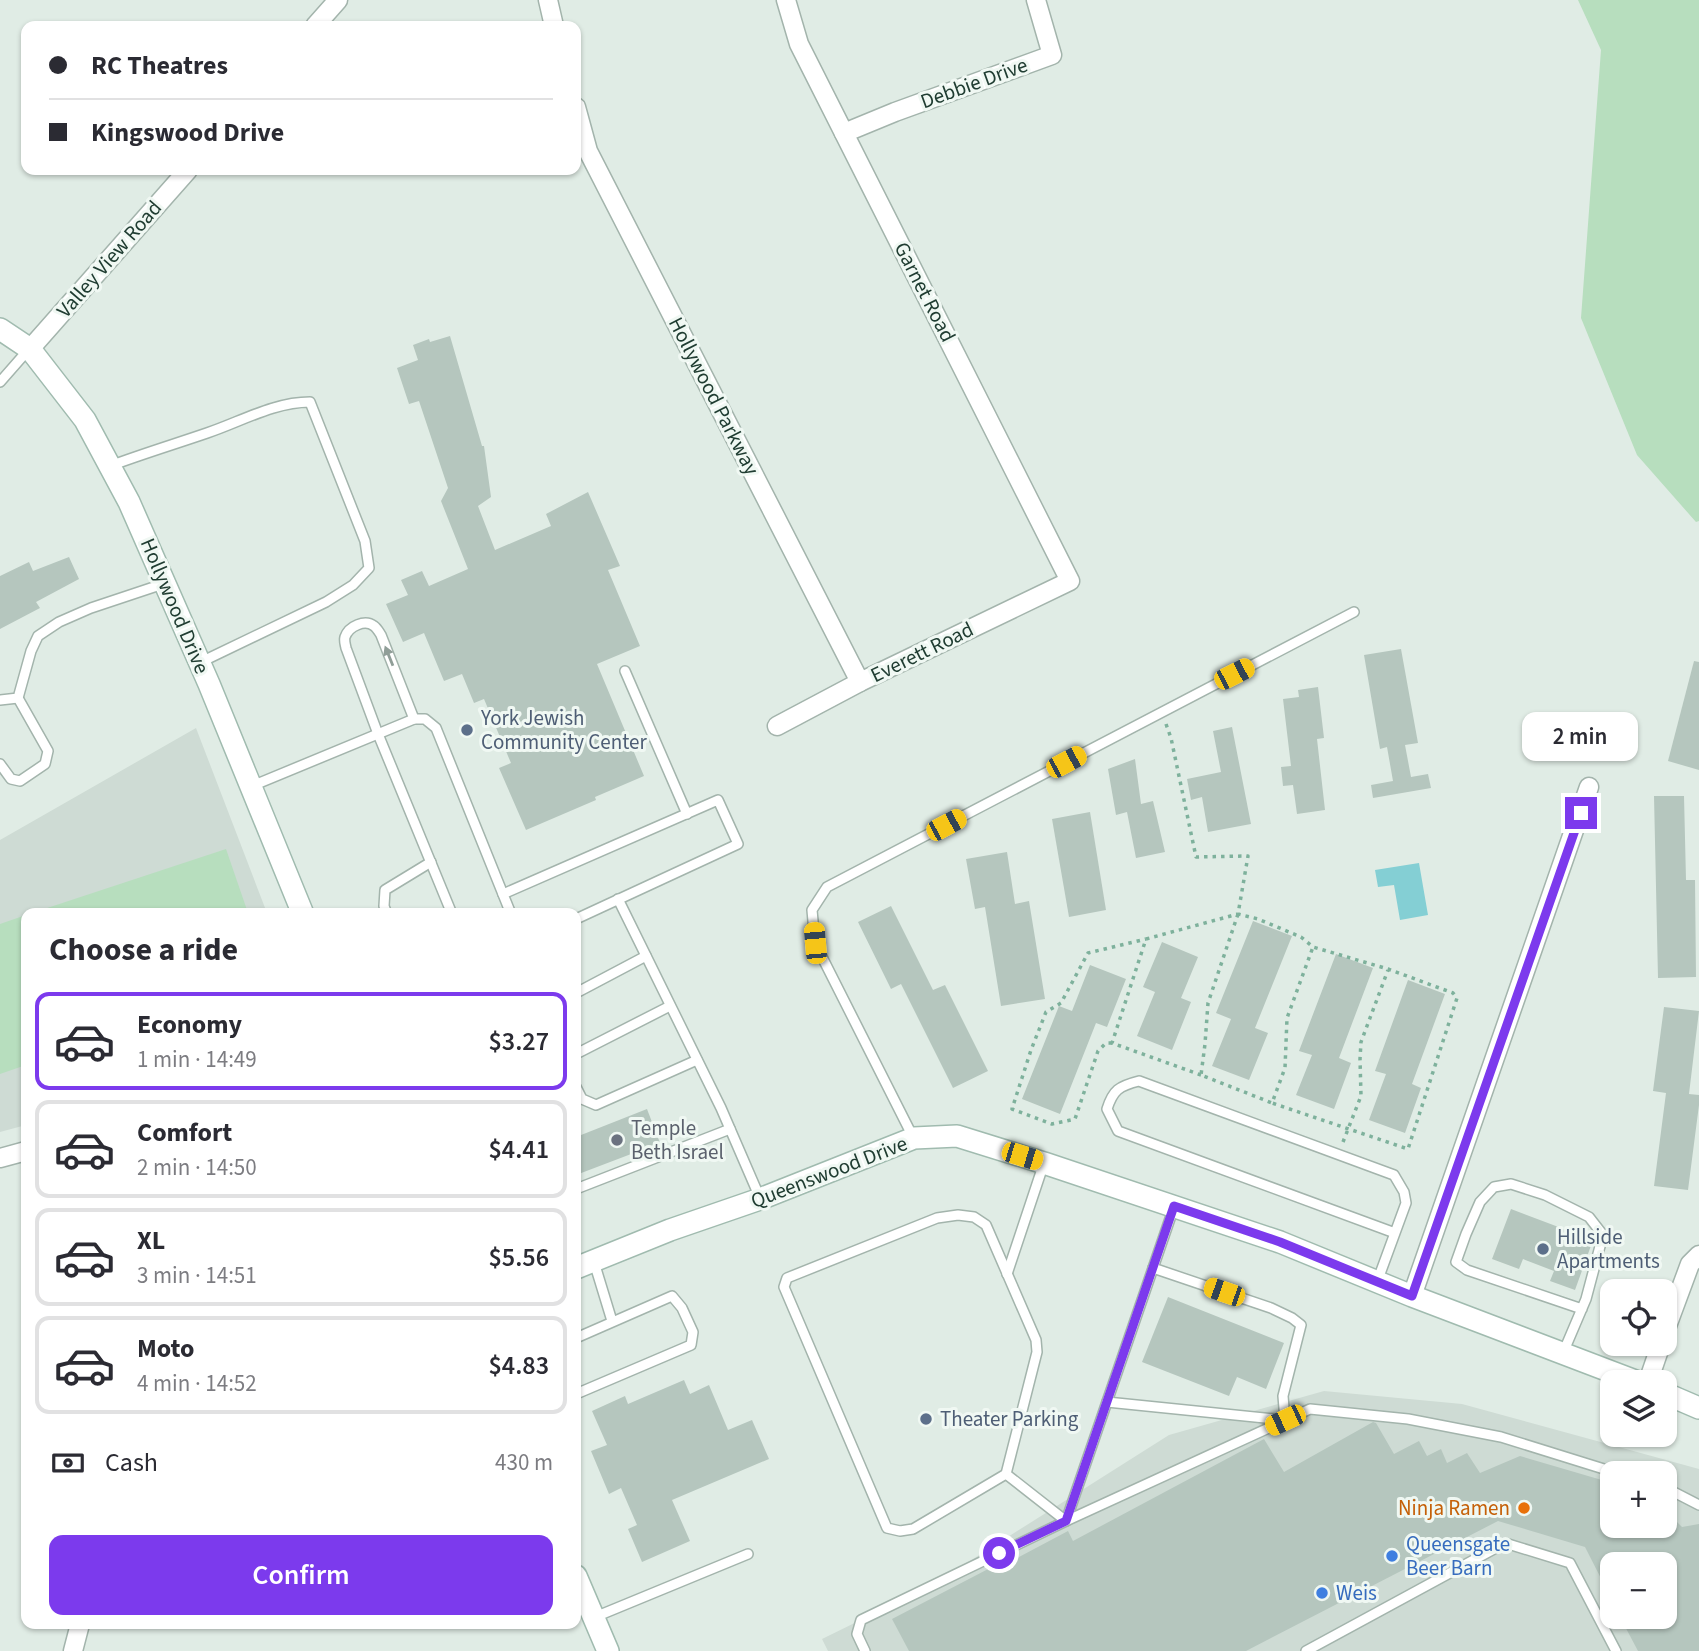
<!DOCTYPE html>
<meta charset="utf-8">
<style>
body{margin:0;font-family:"Source Sans 3",sans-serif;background:#f7f7f7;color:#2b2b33;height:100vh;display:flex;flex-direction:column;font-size:26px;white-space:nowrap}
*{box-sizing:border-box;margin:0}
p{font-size:23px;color:#7c7c81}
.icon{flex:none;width:38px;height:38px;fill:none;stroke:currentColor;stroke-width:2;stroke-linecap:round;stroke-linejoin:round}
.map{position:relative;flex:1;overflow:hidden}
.sheet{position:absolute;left:21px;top:908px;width:560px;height:721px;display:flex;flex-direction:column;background:#fff;border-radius:14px;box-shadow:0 2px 5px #0004}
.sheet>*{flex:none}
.hud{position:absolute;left:21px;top:21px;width:560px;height:154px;border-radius:14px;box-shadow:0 2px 5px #0004;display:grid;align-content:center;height:154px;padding:0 28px;background:#fff}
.buttons{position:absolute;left:1600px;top:1279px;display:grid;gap:14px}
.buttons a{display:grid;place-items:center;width:77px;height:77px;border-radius:14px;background:#fff;box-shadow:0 2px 5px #0004;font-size:35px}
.end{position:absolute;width:32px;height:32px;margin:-16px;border:9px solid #7c3aed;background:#fff;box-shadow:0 0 0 4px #fff}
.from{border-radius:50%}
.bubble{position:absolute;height:49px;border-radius:14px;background:#fff;box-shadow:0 2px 5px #0004;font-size:23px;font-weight:600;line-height:49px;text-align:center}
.car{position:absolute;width:21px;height:42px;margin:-21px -10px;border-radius:9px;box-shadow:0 0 5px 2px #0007;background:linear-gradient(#f5c518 24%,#345 0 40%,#f5c518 0 76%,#345 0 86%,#f5c518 0)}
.hud b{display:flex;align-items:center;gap:24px;height:66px;font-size:26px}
.hud b+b{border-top:2px solid #e1e1e2}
.hud i{width:18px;height:18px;background:#2b2b33}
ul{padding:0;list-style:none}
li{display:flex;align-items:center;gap:21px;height:98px;margin:0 14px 10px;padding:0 14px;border:4px solid #e1e1e2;border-radius:14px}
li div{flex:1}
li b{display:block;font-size:26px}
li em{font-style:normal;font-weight:600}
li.active{border-color:#7c3aed}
li>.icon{width:63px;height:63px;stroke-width:1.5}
h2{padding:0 28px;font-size:32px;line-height:84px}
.pay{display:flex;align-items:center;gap:18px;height:77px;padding:0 28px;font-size:26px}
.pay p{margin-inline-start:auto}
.action{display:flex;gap:14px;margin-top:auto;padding:14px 28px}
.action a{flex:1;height:80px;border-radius:14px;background:#7c3aed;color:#fff;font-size:28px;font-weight:600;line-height:80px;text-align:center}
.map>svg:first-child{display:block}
.built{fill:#cedbd4;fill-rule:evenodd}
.green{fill:#b7debe}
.water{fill:#84cfd4}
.building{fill:#b5c6be}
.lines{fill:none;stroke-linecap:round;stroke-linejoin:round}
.lane-casing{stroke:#a3b4ac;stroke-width:12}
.street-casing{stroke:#a3b4ac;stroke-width:21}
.secondary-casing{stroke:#a0bbaf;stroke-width:24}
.path{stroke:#7eb19c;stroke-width:3.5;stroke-dasharray:3.5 5;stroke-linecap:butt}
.lane{stroke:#fff;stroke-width:9}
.street{stroke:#fff;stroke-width:18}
.secondary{stroke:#fff;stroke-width:21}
.oneway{fill:#909e98}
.route{stroke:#7c3aed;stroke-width:9}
.service-dot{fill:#5c6f8a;stroke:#f0f8f3;stroke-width:2.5}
.worship-dot{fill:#6b7280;stroke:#f0f8f3;stroke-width:2.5}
.food-dot{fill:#e8710a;stroke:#f0f8f3;stroke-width:2.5}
.shop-dot{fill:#3f7fe0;stroke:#f0f8f3;stroke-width:2.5}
.labels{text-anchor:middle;stroke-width:6;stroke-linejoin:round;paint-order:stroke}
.street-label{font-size:21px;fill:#203d32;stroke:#f0f8f3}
.service-label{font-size:21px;fill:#4e5e75;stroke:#f0f8f3;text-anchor:start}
.worship-label{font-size:21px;fill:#5b616d;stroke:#f0f8f3;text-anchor:start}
.food-label{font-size:21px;fill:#c56008;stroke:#f0f8f3;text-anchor:end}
.shop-label{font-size:21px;fill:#366cbe;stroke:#f0f8f3;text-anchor:start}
</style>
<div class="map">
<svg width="1699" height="1651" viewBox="0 0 1699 1651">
<rect width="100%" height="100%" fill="#e0ece5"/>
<g class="built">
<path d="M 196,728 L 267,913 L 26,914 L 26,1125 L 0,1132 L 0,840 Z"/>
<path d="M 1324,1391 L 1462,1404 L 1699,1469 L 1699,1651 L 828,1651 L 822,1639 L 932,1585 L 1169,1435 ZM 1612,1474 L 1664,1474 L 1664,1526 L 1612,1526 ZM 1612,1564 L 1664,1564 L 1664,1617 L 1612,1617 Z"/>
</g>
<g class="green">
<path d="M 1578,0 L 1699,0 L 1699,521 L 1696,522 L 1637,455 L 1581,318 L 1601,50 Z"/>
<path d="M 226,849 L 248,913 L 32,913 Z"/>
<path d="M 26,915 L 26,1065 L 0,1074 L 0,924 Z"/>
</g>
<path class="water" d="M 1419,863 L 1428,915 L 1400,920 L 1394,885 L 1378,887 L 1375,870 Z"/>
<g class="building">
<path d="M 450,336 L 482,446 L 484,446 L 491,497 L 478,506 L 495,550 L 551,526 L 546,514 L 588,492 L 620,566 L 608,570 L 640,646 L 597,664 L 644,776 L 595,797 L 596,800 L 526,830 L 499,768 L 511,763 L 484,699 L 474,703 L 462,674 L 444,681 L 424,633 L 403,642 L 386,604 L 408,595 L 401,580 L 422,571 L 429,586 L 468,569 L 441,501 L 448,488 L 419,401 L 409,404 L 397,368 L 418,360 L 413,345 L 429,339 L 430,342 Z"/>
<path d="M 69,557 L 79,579 L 36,602 L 40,608 L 0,629 L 0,576 L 29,562 L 33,571 Z"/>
<path d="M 1401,649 L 1418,743 L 1405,745 L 1411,777 L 1428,774 L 1431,788 L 1373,798 L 1371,785 L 1393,781 L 1387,747 L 1380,749 L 1364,655 Z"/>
<path d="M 1694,661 L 1699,662 L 1699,770 L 1668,761 Z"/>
<path d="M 1318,687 L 1324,738 L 1317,739 L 1325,810 L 1297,814 L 1293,785 L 1283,786 L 1281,767 L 1291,766 L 1283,699 L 1299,697 L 1298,690 Z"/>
<path d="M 1232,727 L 1251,824 L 1208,832 L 1202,797 L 1191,800 L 1187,779 L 1221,772 L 1213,731 Z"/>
<path d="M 1135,759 L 1141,804 L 1153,801 L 1165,852 L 1136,858 L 1127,812 L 1116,815 L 1108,769 Z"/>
<path d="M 1654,796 L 1684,796 L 1686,880 L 1695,880 L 1696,977 L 1658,978 Z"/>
<path d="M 1090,812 L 1106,910 L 1069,917 L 1052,819 Z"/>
<path d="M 1007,852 L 1015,904 L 1029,901 L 1045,999 L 1001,1006 L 985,907 L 975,909 L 966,859 Z"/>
<path d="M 891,906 L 933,990 L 945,985 L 988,1071 L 953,1088 L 901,984 L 891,989 L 858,922 Z"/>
<path d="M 1253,921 L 1292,936 L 1255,1028 L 1268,1033 L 1249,1080 L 1212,1066 L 1231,1019 L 1216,1013 Z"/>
<path d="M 1162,942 L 1198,957 L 1181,998 L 1191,1002 L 1172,1050 L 1137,1036 L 1155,992 L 1143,987 Z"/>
<path d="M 1336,954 L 1373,968 L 1339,1058 L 1351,1063 L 1334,1109 L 1296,1095 L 1312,1055 L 1299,1051 Z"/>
<path d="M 1090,965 L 1126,979 L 1107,1027 L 1096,1023 L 1060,1114 L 1022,1099 L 1059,1006 L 1072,1011 Z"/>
<path d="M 1408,980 L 1445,994 L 1412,1084 L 1421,1088 L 1405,1133 L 1369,1120 L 1386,1074 L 1375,1071 Z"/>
<path d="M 1664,1007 L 1699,1011 L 1689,1094 L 1699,1095 L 1699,1105 L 1688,1190 L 1654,1186 L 1666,1093 L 1653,1091 Z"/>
<path d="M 647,1109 L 660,1143 L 576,1175 L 576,1137 Z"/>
<path d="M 1511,1209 L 1593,1240 L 1575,1290 L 1550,1281 L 1554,1271 L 1523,1259 L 1519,1269 L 1492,1259 Z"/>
<path d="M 1168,1297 L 1284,1343 L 1266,1389 L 1237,1377 L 1229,1396 L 1142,1362 Z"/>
<path d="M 684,1380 L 690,1394 L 709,1385 L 728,1430 L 752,1420 L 769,1459 L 672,1500 L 690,1541 L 642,1562 L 628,1529 L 637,1525 L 621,1488 L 609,1494 L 591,1451 L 607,1445 L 592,1411 L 625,1396 L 628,1404 Z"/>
<path d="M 1373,1422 L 1376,1423 L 1394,1454 L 1419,1441 L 1427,1456 L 1441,1449 L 1447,1463 L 1467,1453 L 1480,1473 L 1520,1456 L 1612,1483 L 1612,1526 L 1664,1526 L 1664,1509 L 1682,1527 L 1699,1524 L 1699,1651 L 1638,1651 L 1620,1617 L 1664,1617 L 1664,1564 L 1612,1564 L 1612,1600 L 1585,1547 L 1498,1521 L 1246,1651 L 909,1651 L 892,1619 L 1017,1554 L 1019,1557 L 1068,1531 L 1073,1541 L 1264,1439 L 1284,1472 Z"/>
</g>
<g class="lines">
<g class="lane-casing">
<g id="lane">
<path d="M 0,382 L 29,349"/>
<path d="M 110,466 C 142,454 175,444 207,433 C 240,422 274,402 310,402 L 365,541 L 369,568 L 353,585 L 326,602 L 201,662"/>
<path d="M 625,671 L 687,814"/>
<path d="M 0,700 L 18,698 L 31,651 L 38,636 L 59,622 L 91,608 L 163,584"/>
<path d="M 414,719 L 381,635 C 379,632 377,628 374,626 C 365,619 349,626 345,637 C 344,641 345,643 346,648 L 378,734 L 452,914"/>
<path d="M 0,764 L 11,779 L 20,781 L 45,764 L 48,751 L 18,698"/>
<path d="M 252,786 L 414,719 L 425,719 L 436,728 L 511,914"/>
<path d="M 503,894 L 718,800 L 738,844 L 576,919"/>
<path d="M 618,899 L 721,1108 L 760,1198"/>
<path d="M 387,914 L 384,906 L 385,890 L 431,862"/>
<path d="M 576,993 L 646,956"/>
<path d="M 576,1054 L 670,1006"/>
<path d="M 576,1087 L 582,1099 L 596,1105 L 697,1060"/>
<path d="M 913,1137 L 815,943 L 812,910 L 827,887 L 1354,612"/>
<path d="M 576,1189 L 730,1129"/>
<path d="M 958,1215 L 974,1217 L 986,1225 L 1036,1340 L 1037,1352 L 1006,1474 L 913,1529 L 900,1531 L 887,1528 L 784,1287 L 787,1278 L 937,1218 Z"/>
<path d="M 594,1262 L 612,1321"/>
<path d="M 1007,1274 L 1044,1163"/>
<path d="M 1377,1282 L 1406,1203 L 1404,1192 L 1394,1175 L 1139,1081 C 1119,1086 1113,1090 1107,1109 L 1118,1131 L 1395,1233"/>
<path d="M 576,1338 L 672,1296 L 682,1308 L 693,1332 L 691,1345 L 576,1394"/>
<path d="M 1563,1353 L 1586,1299 L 1603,1235 L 1589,1217 L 1545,1195 L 1511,1184 L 1494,1187 L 1480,1202 L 1466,1234 L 1456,1262 L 1467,1270 L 1582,1309"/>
<path d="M 1107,1402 L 1285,1420 L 1283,1396 L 1301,1325 L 1292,1318 L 1271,1308 L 1153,1268"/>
<path d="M 1006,1474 L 1066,1521 L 1310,1409 L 1408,1419 L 1501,1437 L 1620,1474"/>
<path d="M 1664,1487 L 1699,1505"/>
<path d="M 595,1617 L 748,1554"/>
<path d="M 865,1651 L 857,1634 L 861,1620 L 1066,1521 L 1174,1207"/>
<path d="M 1306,1651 L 1505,1543 L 1570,1563 L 1616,1651"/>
</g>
</g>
<g class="street-casing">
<g id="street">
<path d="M 548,0 L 554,26"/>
<path d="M 315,26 L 338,0"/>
<path d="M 576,107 L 588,151 L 860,682"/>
<path d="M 844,133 L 895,112 L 1052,55 L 1036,0"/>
<path d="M 30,349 L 188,170"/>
<path d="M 777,726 L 860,682 L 1070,581 L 799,44 L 786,0"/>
<path d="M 0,1158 L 26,1151"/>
<path d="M 1412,1296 L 1589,787"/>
<path d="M 1664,1334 L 1690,1264 L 1699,1255"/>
<path d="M 1648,1382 L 1661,1344"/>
<path d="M 73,1651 L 80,1624"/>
</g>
</g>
<g class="secondary-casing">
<g id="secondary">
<path d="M 0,329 L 30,349 L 85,420 L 129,502 L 209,684 L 303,914"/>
<path d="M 576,1268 L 670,1230 L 760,1199 L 914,1138 L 957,1136 L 1044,1163 L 1280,1242 L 1412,1296 L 1638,1382"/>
<path d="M 1664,1393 L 1699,1408"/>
<path d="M 576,1576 L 608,1651"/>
</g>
</g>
<g class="path">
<path d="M 1166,724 L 1171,738 L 1196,857 L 1248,856 L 1238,914 L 1258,919 L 1301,937 L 1313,947 L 1388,969 L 1453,993 L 1457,998 L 1408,1149 L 1272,1103 L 1285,1068 L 1287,1018 L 1313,947"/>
<path d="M 1238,914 L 1208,1003 L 1205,1044 L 1201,1075 L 1272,1103"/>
<path d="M 1112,1043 L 1106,1043 L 1098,1051 L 1075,1119 L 1052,1124 L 1012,1109 L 1031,1050 L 1046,1012 L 1061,1003 L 1088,953 L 1146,939"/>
<path d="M 1201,1075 L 1112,1043 L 1146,939 L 1238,914"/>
<path d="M 1343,1142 L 1361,1096 L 1360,1059 L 1361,1042 L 1388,970"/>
</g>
<use href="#lane" class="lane"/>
<use href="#street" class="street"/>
<use href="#secondary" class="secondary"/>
</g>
<defs><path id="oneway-solid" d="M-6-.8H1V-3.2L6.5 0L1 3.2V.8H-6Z" transform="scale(1.75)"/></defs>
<use class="oneway" href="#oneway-solid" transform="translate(389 656) rotate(-112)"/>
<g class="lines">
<path class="route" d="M 999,1553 L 1066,1521 L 1174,1206 L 1280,1242 L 1412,1296 L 1581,813"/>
</g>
<g class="service-dot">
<circle cx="467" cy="730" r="7"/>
<circle cx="1543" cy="1249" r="7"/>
<circle cx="926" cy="1419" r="7"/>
</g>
<circle class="worship-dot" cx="617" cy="1140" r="7"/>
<circle class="food-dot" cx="1524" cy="1508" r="7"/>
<g class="shop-dot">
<circle cx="1392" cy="1556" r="7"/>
<circle cx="1322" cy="1593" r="7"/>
</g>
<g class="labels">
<g class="street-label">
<text transform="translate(974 83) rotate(-20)" y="7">Debbie Drive</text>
<text transform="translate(109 259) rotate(-49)" y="7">Valley View Road</text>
<text transform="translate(925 292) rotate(63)" y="7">Garnet Road</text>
<text transform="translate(714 396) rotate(63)" y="7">Hollywood Parkway</text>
<text transform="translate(175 606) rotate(67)" y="7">Hollywood Drive</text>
<text transform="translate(922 652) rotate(-26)" y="7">Everett Road</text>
<text transform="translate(829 1172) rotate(-21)" y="7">Queenswood Drive</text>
</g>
<g class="service-label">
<text x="481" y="725">York Jewish<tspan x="481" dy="24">Community Center</tspan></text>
<text x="1557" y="1244">Hillside<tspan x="1557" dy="24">Apartments</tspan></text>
<text x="940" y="1426">Theater Parking</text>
</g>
<g class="worship-label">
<text x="631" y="1135">Temple<tspan x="631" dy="24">Beth Israel</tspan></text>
</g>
<g class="food-label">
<text x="1510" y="1515">Ninja Ramen</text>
</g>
<g class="shop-label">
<text x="1406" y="1551">Queensgate<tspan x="1406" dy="24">Beer Barn</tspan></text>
<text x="1336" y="1600">Weis</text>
</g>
</g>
</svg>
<div class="buttons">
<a><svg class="icon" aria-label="locate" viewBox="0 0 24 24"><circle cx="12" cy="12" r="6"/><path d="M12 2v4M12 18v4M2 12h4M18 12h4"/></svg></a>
<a><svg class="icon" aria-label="layers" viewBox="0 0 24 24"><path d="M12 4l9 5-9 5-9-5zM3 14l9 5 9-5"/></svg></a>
<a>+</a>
<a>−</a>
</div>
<i class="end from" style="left:999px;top:1553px"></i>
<i class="end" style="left:1581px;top:813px"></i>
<div class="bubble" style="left:1522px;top:712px;width:116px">2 min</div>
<i class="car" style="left:1234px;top:674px;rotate:63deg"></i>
<i class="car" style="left:1066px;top:762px;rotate:62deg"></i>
<i class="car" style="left:946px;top:825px;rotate:62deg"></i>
<i class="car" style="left:815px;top:943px;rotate:355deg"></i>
<i class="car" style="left:1022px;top:1156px;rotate:107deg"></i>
<i class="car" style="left:1224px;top:1292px;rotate:289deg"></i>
<i class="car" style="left:1285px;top:1420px;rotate:245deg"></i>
<div class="hud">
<b><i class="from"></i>RC Theatres</b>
<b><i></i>Kingswood Drive</b>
</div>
<section class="sheet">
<h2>Choose a ride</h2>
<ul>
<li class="active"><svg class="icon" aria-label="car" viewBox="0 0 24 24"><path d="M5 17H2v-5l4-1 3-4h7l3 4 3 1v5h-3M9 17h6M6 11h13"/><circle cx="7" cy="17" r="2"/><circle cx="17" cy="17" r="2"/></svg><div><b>Economy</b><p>1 min · 14:49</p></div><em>$3.27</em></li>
<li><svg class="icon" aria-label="car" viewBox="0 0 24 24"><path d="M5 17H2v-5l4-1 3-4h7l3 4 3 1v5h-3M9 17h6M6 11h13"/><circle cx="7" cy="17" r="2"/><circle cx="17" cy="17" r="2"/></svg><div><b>Comfort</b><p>2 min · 14:50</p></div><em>$4.41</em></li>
<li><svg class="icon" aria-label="car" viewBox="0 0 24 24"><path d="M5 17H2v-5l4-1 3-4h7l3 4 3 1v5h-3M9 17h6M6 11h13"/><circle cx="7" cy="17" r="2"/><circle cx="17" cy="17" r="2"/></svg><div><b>XL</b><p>3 min · 14:51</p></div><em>$5.56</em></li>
<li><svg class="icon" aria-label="car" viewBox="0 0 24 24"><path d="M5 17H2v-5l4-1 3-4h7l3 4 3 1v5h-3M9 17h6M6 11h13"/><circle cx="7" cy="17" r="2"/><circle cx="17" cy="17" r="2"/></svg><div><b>Moto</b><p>4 min · 14:52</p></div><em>$4.83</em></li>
</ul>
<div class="pay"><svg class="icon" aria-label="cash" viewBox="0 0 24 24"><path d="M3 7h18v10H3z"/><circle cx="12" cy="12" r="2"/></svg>Cash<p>430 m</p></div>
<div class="action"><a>Confirm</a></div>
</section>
</div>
